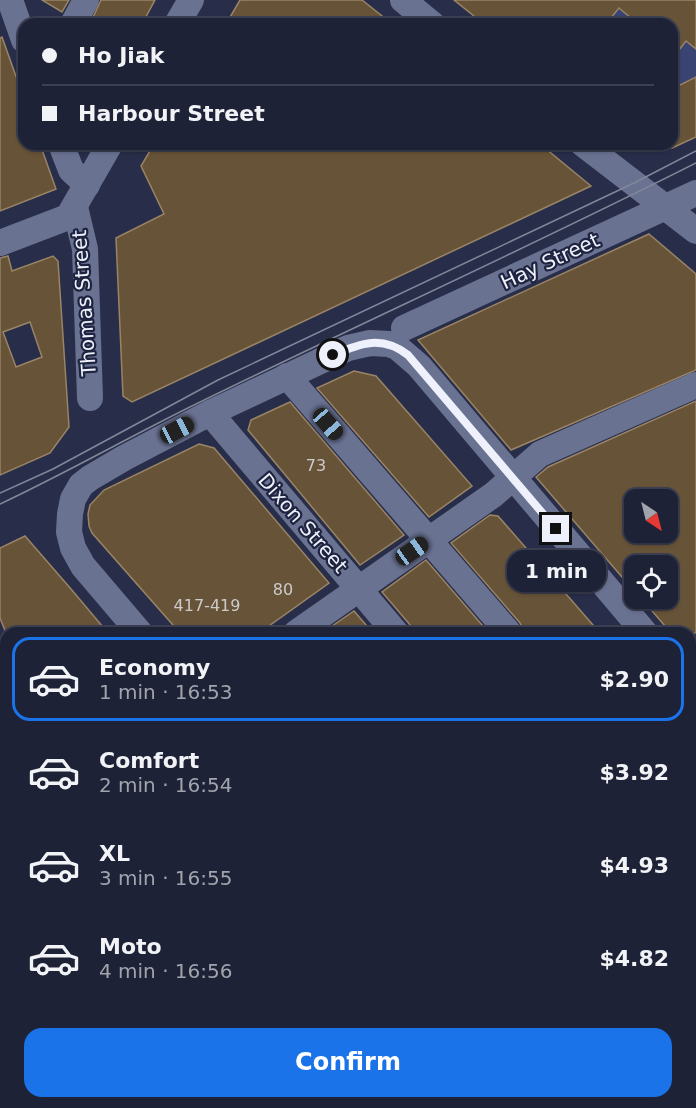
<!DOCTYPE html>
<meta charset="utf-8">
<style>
body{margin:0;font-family:"DejaVu Sans",sans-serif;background:#2b2f42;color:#f1f3f6;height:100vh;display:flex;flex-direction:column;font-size:22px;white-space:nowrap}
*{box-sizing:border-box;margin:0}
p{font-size:20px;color:#a1a4ad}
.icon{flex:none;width:33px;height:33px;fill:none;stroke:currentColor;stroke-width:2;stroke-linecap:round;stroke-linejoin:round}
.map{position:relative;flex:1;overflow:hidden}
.panel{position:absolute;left:0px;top:627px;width:696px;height:482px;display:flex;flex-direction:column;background:#1e2237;border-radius:18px 18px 0 0;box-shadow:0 2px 4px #0004,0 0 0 2px #3c3f52}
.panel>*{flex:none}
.banner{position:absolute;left:18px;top:18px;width:660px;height:132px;border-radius:18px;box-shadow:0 2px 4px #0004,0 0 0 2px #3c3f52;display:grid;align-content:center;height:132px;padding:0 24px;background:#1e2237}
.needle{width:39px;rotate:145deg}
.tools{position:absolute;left:624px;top:489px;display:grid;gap:12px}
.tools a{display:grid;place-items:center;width:54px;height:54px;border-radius:12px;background:#1e2237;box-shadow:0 2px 4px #0004,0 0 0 2px #3c3f52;font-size:30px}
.end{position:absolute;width:27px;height:27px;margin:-14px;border:8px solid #eef1fc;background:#111;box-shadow:0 0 0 3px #111}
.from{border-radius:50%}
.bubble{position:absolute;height:42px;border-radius:18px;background:#1e2237;box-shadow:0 2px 4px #0004,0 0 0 2px #3c3f52;font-size:20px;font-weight:600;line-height:42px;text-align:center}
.car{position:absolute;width:18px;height:36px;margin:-18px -9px;border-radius:8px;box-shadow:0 0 4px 2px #0007;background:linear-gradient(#222 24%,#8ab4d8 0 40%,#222 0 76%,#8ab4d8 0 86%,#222 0)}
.banner b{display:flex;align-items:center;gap:21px;height:57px;font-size:22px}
.banner b+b{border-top:2px solid #3c3f52}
.banner i{width:15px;height:15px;background:#f1f3f6}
ul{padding:10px 0 0;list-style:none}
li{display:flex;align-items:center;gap:18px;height:84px;margin:0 12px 9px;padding:0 12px;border:3px solid transparent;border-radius:18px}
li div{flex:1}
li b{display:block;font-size:22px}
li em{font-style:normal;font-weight:600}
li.active{border-color:#1a73e8}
li>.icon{width:54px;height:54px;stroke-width:1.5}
.primary-button{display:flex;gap:12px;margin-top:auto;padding:12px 24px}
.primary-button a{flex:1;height:69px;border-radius:18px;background:#1a73e8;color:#fff;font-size:24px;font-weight:600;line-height:69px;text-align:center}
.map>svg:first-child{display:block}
.green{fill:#3a4473}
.building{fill:#675337;stroke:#9a8466;stroke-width:1.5;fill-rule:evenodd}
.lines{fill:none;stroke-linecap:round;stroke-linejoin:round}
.minor{stroke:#6a7292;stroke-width:26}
.major{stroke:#6b77b0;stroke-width:33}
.tram{stroke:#82879a;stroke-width:1.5}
.route{stroke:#eef1fc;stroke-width:8}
.labels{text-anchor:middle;stroke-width:4.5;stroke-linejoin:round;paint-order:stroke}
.number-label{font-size:16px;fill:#cccacb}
.street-label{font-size:20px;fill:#eef1fc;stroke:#1e243f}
</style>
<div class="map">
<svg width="696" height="1108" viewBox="0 0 696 1108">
<rect width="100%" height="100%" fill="#282e49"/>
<g class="green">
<path d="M 625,0 L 638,24 L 606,24 Z"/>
<path d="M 686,41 L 696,49 L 696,77 L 672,89 L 672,51 L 676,54 Z"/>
</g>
<g class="building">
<path d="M 42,0 L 69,0 L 62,12 Z"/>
<path d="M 101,0 L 155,0 L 142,24 L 90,24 Z"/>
<path d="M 240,0 L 362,0 L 392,24 L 226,24 Z"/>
<path d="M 454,0 L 696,0 L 696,49 L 686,41 L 672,59 L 672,24 L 638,24 L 619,8 L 606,24 L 484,24 Z"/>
<path d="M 2,37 L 24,99 L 24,144 L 40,144 L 56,189 L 0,211 L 0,38 Z"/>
<path d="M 696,77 L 696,137 L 672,148 L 672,89 Z"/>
<path d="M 154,144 L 540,144 L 591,186 L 132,402 L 123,396 L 116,238 L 164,214 L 141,166 Z"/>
<path d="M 649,234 L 696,274 L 696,370 L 511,450 L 418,340 Z"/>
<path d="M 8,256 L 12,271 L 53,256 L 58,261 L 69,427 L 50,453 L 0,475 L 0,258 ZM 30,322 L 42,357 L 16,367 L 3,332 Z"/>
<path d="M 354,371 L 376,376 L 472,486 L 429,517 L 317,388 Z"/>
<path d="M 696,401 L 696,633 L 671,633 L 641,598 L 668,598 L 668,566 L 634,566 L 634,591 L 536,477 L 548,467 ZM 634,500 L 668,500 L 668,532 L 634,532 Z"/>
<path d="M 290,402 L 404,535 L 360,565 L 248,430 L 251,420 Z"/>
<path d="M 199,444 L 214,448 L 329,583 L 259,633 L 180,633 L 92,533 L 89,526 L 88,514 L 90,505 L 104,490 Z"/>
<path d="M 490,515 L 498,516 L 600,633 L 524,633 L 520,623 L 451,543 Z"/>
<path d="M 25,536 L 71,589 L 108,633 L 6,633 L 0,618 L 0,548 Z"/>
<path d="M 426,560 L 489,633 L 417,633 L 382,592 Z"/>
<path d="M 354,611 L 373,633 L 322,633 Z"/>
</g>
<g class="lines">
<g class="minor">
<path d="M 10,0 L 24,40"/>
<path d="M 403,0 L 432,24"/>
<path d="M 73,24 L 86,0"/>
<path d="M 177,24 L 191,0"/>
<path d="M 61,144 L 71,170 L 87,185"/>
<path d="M 583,144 L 696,231"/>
<path d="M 75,207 L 85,249 L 90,398"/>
<path d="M 0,243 L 68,217 L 110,144"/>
<path d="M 404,328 L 696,193"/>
<path d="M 287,376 L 509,633"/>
<path d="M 210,413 L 396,633"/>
<path d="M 140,633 L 83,566 L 73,548 L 69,532 L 70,514 L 73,499 L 81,485 L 90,478 L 124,458 L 210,413 L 348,348 L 370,343 L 389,344 L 397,347 L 419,366 L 645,633"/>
<path d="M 296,633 L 493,495 L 540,454 L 696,385"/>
<path d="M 0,666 L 6,678"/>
<path d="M 690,686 L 696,693"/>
<path d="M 0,754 L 6,765"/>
<path d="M 690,986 L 696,993"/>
<path d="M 164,1102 L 167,1108"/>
<path d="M 205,1102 L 207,1108"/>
<path d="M 442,1102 L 445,1108"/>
<path d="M 545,1102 L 550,1108"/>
<path d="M 405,1108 L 419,1102"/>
</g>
<g class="major">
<path d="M 690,827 L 696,827"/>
<path d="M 74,1108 L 86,1102"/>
</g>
<g class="tram">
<path d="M 0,493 L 53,469 L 218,380 L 634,183 L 696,151"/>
<path d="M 0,504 C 66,473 129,437 194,405 C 361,323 530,247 696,163"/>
<path d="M 0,689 L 6,700"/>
<path d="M 0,732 L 6,744"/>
<path d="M 179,1102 L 181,1108"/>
<path d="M 189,1102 L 191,1108"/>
</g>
</g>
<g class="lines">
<path class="route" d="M 333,355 C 361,343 382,335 408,355 L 556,529"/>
</g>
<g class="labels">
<g class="number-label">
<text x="316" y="471">73</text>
<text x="283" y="595">80</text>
<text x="207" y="611">417-419</text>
</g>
<g class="street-label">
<text transform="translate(550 261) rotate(-25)" y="7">Hay Street</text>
<text transform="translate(84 303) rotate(-94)" y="7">Thomas Street</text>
<text transform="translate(303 523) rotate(49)" y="7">Dixon Street</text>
</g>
</g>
</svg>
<div class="tools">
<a><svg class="needle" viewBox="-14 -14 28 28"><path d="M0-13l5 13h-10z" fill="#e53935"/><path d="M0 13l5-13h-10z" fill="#a1a4ad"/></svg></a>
<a><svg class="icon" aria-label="locate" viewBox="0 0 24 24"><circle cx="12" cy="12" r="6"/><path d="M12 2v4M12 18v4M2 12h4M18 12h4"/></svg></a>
</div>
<i class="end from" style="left:333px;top:355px"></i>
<i class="end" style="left:556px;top:529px"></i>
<div class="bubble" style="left:507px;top:550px;width:99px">1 min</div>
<i class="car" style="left:328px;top:424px;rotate:139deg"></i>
<i class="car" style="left:177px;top:430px;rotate:62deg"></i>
<i class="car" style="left:412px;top:551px;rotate:55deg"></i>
<div class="banner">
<b><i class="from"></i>Ho Jiak</b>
<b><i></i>Harbour Street</b>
</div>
<section class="panel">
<ul>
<li class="active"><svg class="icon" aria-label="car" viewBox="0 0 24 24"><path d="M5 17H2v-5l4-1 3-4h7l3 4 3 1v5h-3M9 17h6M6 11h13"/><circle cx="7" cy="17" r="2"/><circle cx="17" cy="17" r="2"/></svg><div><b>Economy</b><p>1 min · 16:53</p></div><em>$2.90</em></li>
<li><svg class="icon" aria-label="car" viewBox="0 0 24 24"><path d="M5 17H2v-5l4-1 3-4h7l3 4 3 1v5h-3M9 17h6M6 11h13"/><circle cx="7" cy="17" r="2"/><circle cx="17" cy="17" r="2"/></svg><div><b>Comfort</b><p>2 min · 16:54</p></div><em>$3.92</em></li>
<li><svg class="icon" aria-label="car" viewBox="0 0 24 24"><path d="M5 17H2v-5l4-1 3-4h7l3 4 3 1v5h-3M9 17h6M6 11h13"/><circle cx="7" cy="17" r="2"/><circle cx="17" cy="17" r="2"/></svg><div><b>XL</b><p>3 min · 16:55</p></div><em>$4.93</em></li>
<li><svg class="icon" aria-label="car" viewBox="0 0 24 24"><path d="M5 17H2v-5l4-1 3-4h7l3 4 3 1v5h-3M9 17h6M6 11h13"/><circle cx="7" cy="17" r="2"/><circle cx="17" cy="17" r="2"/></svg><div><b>Moto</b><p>4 min · 16:56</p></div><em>$4.82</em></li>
</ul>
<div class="primary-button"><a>Confirm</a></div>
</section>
</div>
